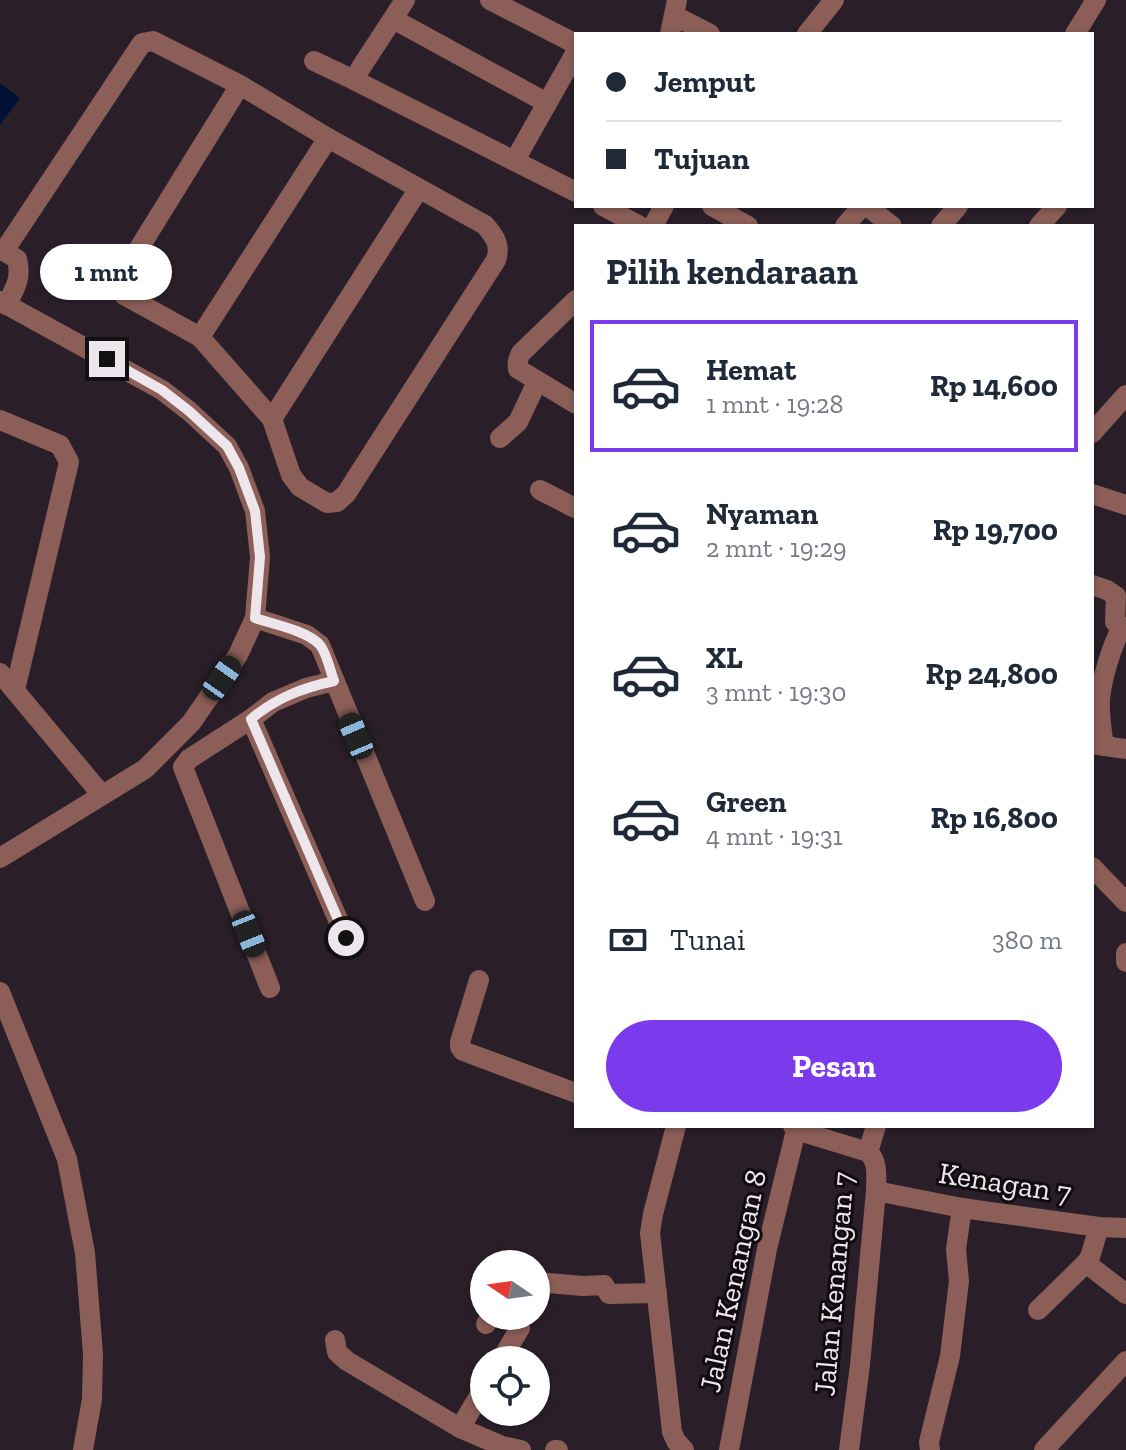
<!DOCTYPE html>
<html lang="id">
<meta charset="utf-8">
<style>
body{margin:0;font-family:"Zilla Slab",serif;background:#f2f2f3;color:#1f2937;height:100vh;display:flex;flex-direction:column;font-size:30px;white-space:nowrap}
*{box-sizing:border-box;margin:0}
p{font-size:26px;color:#747a83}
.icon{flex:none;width:44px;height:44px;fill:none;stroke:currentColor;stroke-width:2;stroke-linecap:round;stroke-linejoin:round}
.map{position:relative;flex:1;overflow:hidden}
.side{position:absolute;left:574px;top:224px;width:520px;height:904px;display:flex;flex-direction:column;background:#fff;border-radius:0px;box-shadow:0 2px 6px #0004}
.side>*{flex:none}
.hud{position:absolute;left:574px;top:32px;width:520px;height:176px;border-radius:0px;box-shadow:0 2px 6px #0004;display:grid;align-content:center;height:176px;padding:0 32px;background:#fff}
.needle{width:52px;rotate:283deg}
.tools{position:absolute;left:470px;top:1250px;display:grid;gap:16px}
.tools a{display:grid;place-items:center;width:80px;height:80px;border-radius:50%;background:#fff;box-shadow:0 2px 6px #0004;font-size:40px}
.end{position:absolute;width:36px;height:36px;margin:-18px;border:10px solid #eee6ed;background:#111;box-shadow:0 0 0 4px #111}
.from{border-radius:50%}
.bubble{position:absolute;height:56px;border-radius:28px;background:#fff;box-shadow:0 2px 6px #0004;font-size:26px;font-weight:800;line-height:56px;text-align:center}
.car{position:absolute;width:24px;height:48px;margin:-24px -12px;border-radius:10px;box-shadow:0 0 6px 2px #0007;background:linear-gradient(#222 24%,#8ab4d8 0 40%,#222 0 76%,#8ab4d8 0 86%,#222 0)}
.hud b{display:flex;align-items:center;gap:28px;height:76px;font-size:30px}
.hud b+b{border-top:2px solid #e0e1e3}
.hud i{width:20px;height:20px;background:#1f2937}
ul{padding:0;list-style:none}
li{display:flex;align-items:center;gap:24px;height:132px;margin:0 16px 12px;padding:0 16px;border:4px solid transparent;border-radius:0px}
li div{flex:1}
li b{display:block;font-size:30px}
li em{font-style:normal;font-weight:800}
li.current{border-color:#7c3aed}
li>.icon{width:72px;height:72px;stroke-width:1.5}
h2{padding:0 32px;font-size:36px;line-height:96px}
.pay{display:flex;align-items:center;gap:20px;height:88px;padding:0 32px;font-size:30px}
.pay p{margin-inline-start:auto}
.button{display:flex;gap:16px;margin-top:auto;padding:16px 32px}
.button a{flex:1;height:92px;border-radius:48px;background:#7c3aed;color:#fff;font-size:32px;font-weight:800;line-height:92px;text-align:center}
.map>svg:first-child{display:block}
.water{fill:#011135}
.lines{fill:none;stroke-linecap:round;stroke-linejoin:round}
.minor{stroke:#8b5e57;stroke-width:20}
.route{stroke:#eee6ed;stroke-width:10}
.labels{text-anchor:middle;stroke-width:6;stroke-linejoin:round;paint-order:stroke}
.street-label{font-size:30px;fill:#eee6ed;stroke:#100b0f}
</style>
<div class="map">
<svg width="1126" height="1450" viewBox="0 0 1126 1450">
<rect width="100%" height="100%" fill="#2a1f29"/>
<path class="water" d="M 0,83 L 20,98 L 0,125 Z"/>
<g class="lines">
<g class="minor">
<path d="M 405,0 L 360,69 L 354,80 L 576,192"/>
<path d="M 490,0 L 576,44"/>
<path d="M 675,16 L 710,34"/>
<path d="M 393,19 L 547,103"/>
<path d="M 670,34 L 677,0"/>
<path d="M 807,34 L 834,0"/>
<path d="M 1075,34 L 1096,0"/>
<path d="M 314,61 L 354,80"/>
<path d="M 515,160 L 576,52"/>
<path d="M 603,206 L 640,226"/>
<path d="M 712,206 L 748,226"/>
<path d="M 867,206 L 892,226"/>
<path d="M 653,226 L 664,206"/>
<path d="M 845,226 L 862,206"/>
<path d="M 941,226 L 958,206"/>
<path d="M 1039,226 L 1057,206"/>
<path d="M 0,249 L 17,259 C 22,278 15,289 6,305"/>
<path d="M 4,251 L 142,43 L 153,41 L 240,85 L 120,279 L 120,290 L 124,295 L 200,337 L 272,419 L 291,475 L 300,487 L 327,503 L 337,502 L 346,494 L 496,260 C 501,245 495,237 485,225 L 328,138 L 240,85"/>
<path d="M 576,300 L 521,353 C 518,359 517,362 518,369 L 576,404"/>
<path d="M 0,301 L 162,390 L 189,411 L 227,446 L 239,468 L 255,511 L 260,557 L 255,618 L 238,655 L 191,723 L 145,769 L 0,858"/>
<path d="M 200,337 L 328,138"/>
<path d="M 272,419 L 418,190"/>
<path d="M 0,420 L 60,445 L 69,462 L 15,690"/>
<path d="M 1092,433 L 1126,395"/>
<path d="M 500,438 L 518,422 L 537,382"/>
<path d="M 540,490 L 575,508"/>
<path d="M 1092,494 L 1126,505"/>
<path d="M 1092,585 L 1107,590 L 1116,596 L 1115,622 L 1122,627 C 1112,645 1101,680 1100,701 C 1099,715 1102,732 1104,746"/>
<path d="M 255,618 L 307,635 L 320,645 L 425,901"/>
<path d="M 0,673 L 102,795"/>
<path d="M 251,719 L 346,938"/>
<path d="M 1092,744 L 1126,749"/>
<path d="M 1092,867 L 1126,902"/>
<path d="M 1126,953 L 1126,962"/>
<path d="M 479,980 L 460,1042 L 460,1047 L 463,1051 L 576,1093"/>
<path d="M 270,988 L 183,767 L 189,759 L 251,719 L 273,702 L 306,688 L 334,681"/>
<path d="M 0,992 L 67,1159 L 85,1253 L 93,1354 L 92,1399 L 83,1450"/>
<path d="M 676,1126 L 653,1214 L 650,1233 L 672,1432 L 676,1441 L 684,1450"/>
<path d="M 796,1130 L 868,1152 C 879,1162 876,1178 876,1191 L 860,1365 L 849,1450"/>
<path d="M 868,1152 L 876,1126"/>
<path d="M 876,1191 L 962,1208 L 1099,1227 L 1126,1228"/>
<path d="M 1099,1227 L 1090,1257 L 1086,1263 L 1126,1294"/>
<path d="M 536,1282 L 583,1286 L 604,1285 L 609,1294 L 657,1293"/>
<path d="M 1038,1310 L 1086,1263"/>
<path d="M 486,1324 L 491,1316"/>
<path d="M 335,1340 L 337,1352 L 347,1361 L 460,1428 L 502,1446 L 521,1450"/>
<path d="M 501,1360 L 520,1328"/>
<path d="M 460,1428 L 484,1388"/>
<path d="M 555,1450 L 558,1450"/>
<path d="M 729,1450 L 767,1249 L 796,1130 L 793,1126"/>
<path d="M 930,1450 L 929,1442 L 950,1356 L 959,1281 L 956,1249 L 962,1208"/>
<path d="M 1044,1450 L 1126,1361"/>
</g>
</g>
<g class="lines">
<path class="route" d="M 107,359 L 162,390 L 189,411 L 227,446 L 239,468 L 255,511 L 260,557 L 255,618 C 273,624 308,631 320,645 C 327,654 330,670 334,681 C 302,688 276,698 251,719 L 346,938"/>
</g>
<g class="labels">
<g class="street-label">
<text transform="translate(1005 1183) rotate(9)" y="10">Kenagan 7</text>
<text transform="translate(733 1281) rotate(-78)" y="10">Jalan Kenangan 8</text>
<text transform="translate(834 1284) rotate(-85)" y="10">Jalan Kenangan 7</text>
</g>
</g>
</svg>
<div class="tools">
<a><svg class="needle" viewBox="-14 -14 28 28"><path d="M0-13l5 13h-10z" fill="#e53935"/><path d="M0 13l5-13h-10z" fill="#747a83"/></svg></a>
<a><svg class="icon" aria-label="locate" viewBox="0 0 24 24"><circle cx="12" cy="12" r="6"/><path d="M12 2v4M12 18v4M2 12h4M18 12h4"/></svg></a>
</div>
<i class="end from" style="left:346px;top:938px"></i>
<i class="end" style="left:107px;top:359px"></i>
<div class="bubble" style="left:40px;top:244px;width:132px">1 mnt</div>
<i class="car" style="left:222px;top:678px;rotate:35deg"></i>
<i class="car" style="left:356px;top:736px;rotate:337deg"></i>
<i class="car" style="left:249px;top:934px;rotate:158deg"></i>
<div class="hud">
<b><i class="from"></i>Jemput</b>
<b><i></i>Tujuan</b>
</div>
<section class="side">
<h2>Pilih kendaraan</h2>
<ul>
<li class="current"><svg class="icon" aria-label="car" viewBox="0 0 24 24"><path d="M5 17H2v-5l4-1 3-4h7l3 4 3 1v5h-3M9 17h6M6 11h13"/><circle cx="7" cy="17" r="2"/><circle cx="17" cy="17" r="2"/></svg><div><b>Hemat</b><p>1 mnt · 19:28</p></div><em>Rp 14,600</em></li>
<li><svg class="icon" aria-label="car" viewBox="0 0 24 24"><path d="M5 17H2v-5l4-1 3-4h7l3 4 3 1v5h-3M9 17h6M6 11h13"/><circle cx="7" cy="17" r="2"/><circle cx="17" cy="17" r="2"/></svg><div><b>Nyaman</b><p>2 mnt · 19:29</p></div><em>Rp 19,700</em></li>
<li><svg class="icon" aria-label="car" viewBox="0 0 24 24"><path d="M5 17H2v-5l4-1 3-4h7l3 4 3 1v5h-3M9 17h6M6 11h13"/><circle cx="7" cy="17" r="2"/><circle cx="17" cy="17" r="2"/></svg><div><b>XL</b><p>3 mnt · 19:30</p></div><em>Rp 24,800</em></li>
<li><svg class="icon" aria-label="car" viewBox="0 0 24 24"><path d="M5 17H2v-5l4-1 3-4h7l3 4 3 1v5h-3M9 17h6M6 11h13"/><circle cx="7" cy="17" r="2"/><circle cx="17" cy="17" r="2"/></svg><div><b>Green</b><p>4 mnt · 19:31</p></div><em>Rp 16,800</em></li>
</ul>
<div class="pay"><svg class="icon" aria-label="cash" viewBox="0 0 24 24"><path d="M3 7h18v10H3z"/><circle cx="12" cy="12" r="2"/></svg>Tunai<p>380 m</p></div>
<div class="button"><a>Pesan</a></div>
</section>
</div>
